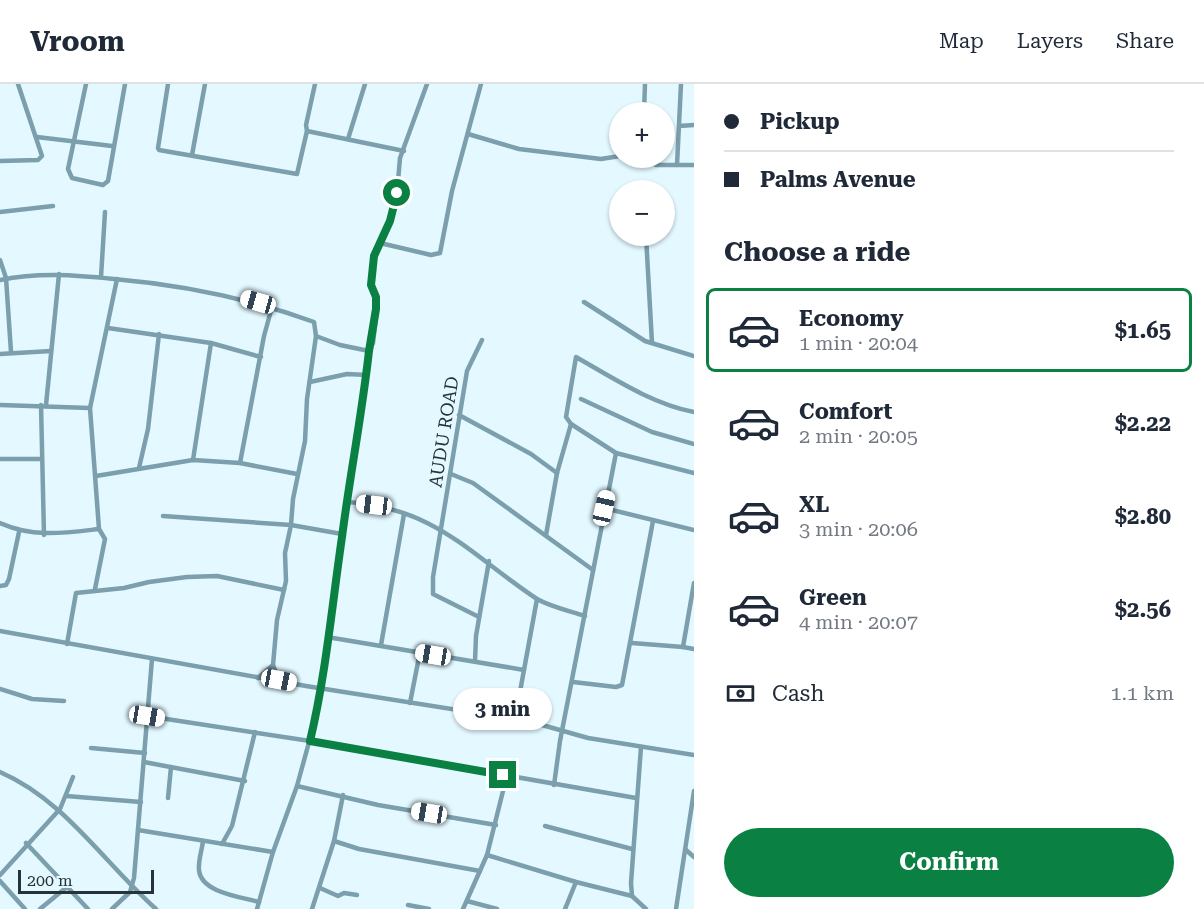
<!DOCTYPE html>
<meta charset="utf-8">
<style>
body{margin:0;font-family:"Roboto Serif",serif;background:#f6f6f7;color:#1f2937;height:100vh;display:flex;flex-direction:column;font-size:22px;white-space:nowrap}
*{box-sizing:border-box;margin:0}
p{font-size:20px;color:#747a83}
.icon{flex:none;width:33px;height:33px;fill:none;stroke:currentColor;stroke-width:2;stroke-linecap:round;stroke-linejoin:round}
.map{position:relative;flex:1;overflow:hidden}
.sheet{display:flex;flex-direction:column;background:#fff;width:510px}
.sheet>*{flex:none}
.top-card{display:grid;align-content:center;height:132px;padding:0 30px;background:#fff}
.controls{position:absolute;left:609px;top:18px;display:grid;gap:12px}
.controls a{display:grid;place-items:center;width:66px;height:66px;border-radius:50%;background:#fff;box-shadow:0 2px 4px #0004;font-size:30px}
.scale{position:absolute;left:18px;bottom:15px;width:136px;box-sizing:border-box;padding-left:6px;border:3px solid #263338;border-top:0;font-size:16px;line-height:21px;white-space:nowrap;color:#263338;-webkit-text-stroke:4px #e3f8ff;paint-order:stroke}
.end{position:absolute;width:27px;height:27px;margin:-14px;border:8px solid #0b8043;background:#fff;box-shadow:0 0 0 3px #fff}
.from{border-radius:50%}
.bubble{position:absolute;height:42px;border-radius:21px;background:#fff;box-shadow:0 2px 4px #0004;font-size:20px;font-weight:700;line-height:42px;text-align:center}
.car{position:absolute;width:18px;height:36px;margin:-18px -9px;border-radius:8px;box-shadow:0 0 4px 2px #0007;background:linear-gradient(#fff 24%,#345 0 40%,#fff 0 76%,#345 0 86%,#fff 0)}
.top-card b{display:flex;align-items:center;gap:21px;height:57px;font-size:22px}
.top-card b+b{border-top:2px solid #e0e1e3}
.top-card i{width:15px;height:15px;background:#1f2937}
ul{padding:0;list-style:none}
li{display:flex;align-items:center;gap:18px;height:84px;margin:0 12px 9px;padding:0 18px;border:3px solid transparent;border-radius:9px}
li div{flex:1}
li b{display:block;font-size:22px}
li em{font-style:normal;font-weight:700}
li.on{border-color:#0b8043}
li>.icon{width:54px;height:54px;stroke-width:1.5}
h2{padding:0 30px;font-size:27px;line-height:72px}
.pay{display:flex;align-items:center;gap:15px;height:66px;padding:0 30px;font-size:22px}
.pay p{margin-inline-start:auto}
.button{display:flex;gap:12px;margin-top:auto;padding:12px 30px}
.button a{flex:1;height:69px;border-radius:36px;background:#0b8043;color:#fff;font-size:24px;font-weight:700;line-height:69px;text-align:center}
header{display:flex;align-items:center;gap:36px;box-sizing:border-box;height:84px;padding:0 30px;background:#fff;border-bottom:2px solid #e0e1e3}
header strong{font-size:28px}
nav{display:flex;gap:33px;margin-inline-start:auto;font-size:21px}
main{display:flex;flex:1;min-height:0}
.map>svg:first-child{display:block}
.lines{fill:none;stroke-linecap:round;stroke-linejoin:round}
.street{stroke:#7b9fac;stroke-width:4.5}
.route{stroke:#0b8043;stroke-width:8}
.labels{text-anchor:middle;stroke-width:6;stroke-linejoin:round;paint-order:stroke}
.street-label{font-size:18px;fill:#263338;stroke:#e3f8ff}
</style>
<header>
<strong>Vroom</strong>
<nav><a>Map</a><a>Layers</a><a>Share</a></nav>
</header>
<main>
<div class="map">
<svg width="694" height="825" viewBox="0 0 694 825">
<rect width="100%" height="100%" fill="#e3f8ff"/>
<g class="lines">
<g class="street">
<path d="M 86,0 L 68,85 L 72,94 L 103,101 L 108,97 L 125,0"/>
<path d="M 168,0 L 158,64 L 159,66 L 297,90 L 307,47"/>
<path d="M 315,0 L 306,41 L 307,47 L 404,67"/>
<path d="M 644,28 L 645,0"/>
<path d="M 679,42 L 694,41"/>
<path d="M 468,50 L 519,65 L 601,75 L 620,72"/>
<path d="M 37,53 L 112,62"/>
<path d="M 348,55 L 365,0"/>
<path d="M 192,71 L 205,0"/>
<path d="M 631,74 L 646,78"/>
<path d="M 644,74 L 656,81 L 694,81"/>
<path d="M 0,77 L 38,76 L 42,72 L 18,0"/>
<path d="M 677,81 L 681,0"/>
<path d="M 0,128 L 53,122"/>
<path d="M 646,152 L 652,259"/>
<path d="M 380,159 L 431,171 L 440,169 L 452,107 L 481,0"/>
<path d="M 0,176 L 6,194 L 11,268"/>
<path d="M 101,193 L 105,128"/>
<path d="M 0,196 C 39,188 75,191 114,195 C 183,201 248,214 314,238 L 316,252 L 307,315 L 305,357 L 293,415 L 291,441 L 342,450"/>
<path d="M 584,218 L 645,257 L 694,272"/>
<path d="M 108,244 L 211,259 L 261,273"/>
<path d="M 316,252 L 340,261 L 369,267"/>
<path d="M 0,270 L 51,267"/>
<path d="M 310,298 L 347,290 L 367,291"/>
<path d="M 581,315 L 652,348 L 694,360"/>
<path d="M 0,321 L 90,324"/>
<path d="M 41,321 L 44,451"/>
<path d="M 46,321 L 59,190"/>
<path d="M 694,328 C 652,320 613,294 576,273 L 566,333 L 571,340 L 616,369 L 694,389"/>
<path d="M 459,331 L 531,370 L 557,389"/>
<path d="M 0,375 L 40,375"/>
<path d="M 193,376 L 211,259"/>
<path d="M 240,379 L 264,252 L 272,223"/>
<path d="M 139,384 L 148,345 L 159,250"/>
<path d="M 451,390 L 473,399 L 593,486"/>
<path d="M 96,392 L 193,376 L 240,379 L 297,390"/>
<path d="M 347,418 C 436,424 469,470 537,515 C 551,523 570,527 585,532"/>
<path d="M 604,424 L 694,446"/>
<path d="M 163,432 L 291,441 L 285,469 L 286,497 L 277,536 L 273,581 L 279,596"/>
<path d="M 0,439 C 34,454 64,449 99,445"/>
<path d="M 546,451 L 557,389 L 571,340"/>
<path d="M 0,502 L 6,501 L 9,495 L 19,448"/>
<path d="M 95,505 L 105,455 L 99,445 L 90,324 L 117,195"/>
<path d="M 479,533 L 433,510 L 433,493 L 467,287 L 482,256"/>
<path d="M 0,547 L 306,602 L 528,637 L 588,654 L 694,671"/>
<path d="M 327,553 L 524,586"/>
<path d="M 632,559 L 683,563 L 694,499"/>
<path d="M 67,560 L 76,509 L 124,504 L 149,498 L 187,493 L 217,492 L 284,506"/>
<path d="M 381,561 L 404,430"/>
<path d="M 683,563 L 694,565"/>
<path d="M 475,577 L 476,552 L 489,477"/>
<path d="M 258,594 L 273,581"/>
<path d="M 573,598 L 616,603 L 622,601 L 653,437"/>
<path d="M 0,605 L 32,615 L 64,617"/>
<path d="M 410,619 L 420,568"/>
<path d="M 147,632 L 310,657 L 636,714"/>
<path d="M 515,635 L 537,515"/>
<path d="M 641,663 L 631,799 L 632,812 L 646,825"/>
<path d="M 91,664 L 145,669"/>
<path d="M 144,678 L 245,697"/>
<path d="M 0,688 C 65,716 104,779 156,825"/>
<path d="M 554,701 L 560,657 L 616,369"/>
<path d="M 297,702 L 378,721 L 496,741"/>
<path d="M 66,712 L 141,718"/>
<path d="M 168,714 L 171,683"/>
<path d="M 545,742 L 632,765"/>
<path d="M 138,746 L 273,768"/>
<path d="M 203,757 C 202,766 198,777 199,786 C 201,809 242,813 259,818"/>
<path d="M 334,757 L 359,765 L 480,787"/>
<path d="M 26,759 L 88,825"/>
<path d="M 222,760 L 232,742 L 255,648"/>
<path d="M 686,766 L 694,773"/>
<path d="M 487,771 L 576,798 L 632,812"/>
<path d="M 0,791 L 60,725 L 73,693"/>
<path d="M 0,797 L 25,825"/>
<path d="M 320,804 L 338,812 L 344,809 L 357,811"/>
<path d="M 467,817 L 497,825"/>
<path d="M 408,821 L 429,825"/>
<path d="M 40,825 L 68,802"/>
<path d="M 112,825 L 130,808 L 134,794 L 152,575"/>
<path d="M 257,825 L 273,768 L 297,702 L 317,629 L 369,267 L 373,259 L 377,225 L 376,213 L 371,200 L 374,172 L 390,137 L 397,109 L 400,74 L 427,0"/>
<path d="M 312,825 L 334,757 L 343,711"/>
<path d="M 463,825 L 487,771 L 507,691"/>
<path d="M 565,825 L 576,798"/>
<path d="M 676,825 L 694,707"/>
</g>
</g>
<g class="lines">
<path class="route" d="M 397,109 L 390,137 L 374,172 L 371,201 L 376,213 L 376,225 L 369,267 C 362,330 350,391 342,453 C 332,521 326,590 310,657 L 503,691"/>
</g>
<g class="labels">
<g class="street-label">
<text transform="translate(444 348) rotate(-81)" y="6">AUDU ROAD</text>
</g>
</g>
</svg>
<div class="controls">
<a>+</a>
<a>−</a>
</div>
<div class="scale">200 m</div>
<i class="end from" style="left:397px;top:109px"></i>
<i class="end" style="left:503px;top:691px"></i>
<div class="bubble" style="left:453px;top:604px;width:99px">3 min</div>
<i class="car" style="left:258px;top:218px;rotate:286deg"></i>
<i class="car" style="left:374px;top:421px;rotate:277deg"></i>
<i class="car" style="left:604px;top:424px;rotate:13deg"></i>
<i class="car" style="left:433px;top:571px;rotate:280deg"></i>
<i class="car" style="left:279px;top:596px;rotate:101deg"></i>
<i class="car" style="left:147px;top:632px;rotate:99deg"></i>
<i class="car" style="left:429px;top:729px;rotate:279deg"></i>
</div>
<section class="sheet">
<div class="top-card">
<b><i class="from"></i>Pickup</b>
<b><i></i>Palms Avenue</b>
</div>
<h2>Choose a ride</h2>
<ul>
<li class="on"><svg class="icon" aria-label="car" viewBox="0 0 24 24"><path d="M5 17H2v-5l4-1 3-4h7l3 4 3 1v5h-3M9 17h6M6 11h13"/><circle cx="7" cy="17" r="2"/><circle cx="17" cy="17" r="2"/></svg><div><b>Economy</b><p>1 min · 20:04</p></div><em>$1.65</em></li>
<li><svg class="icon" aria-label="car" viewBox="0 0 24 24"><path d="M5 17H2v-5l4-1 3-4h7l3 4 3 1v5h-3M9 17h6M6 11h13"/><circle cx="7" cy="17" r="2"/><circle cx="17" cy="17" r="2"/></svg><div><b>Comfort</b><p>2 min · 20:05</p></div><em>$2.22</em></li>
<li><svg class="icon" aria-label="car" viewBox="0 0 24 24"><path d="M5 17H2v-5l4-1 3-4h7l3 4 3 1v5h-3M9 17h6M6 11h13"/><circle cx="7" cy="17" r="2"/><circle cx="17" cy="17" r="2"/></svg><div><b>XL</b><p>3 min · 20:06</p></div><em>$2.80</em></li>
<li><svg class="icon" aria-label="car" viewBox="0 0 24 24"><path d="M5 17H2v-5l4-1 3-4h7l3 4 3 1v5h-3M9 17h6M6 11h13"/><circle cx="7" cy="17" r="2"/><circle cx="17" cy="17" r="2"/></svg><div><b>Green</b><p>4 min · 20:07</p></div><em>$2.56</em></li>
</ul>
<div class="pay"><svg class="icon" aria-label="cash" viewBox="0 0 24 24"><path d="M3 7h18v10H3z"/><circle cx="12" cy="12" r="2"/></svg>Cash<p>1.1 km</p></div>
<div class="button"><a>Confirm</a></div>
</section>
</main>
